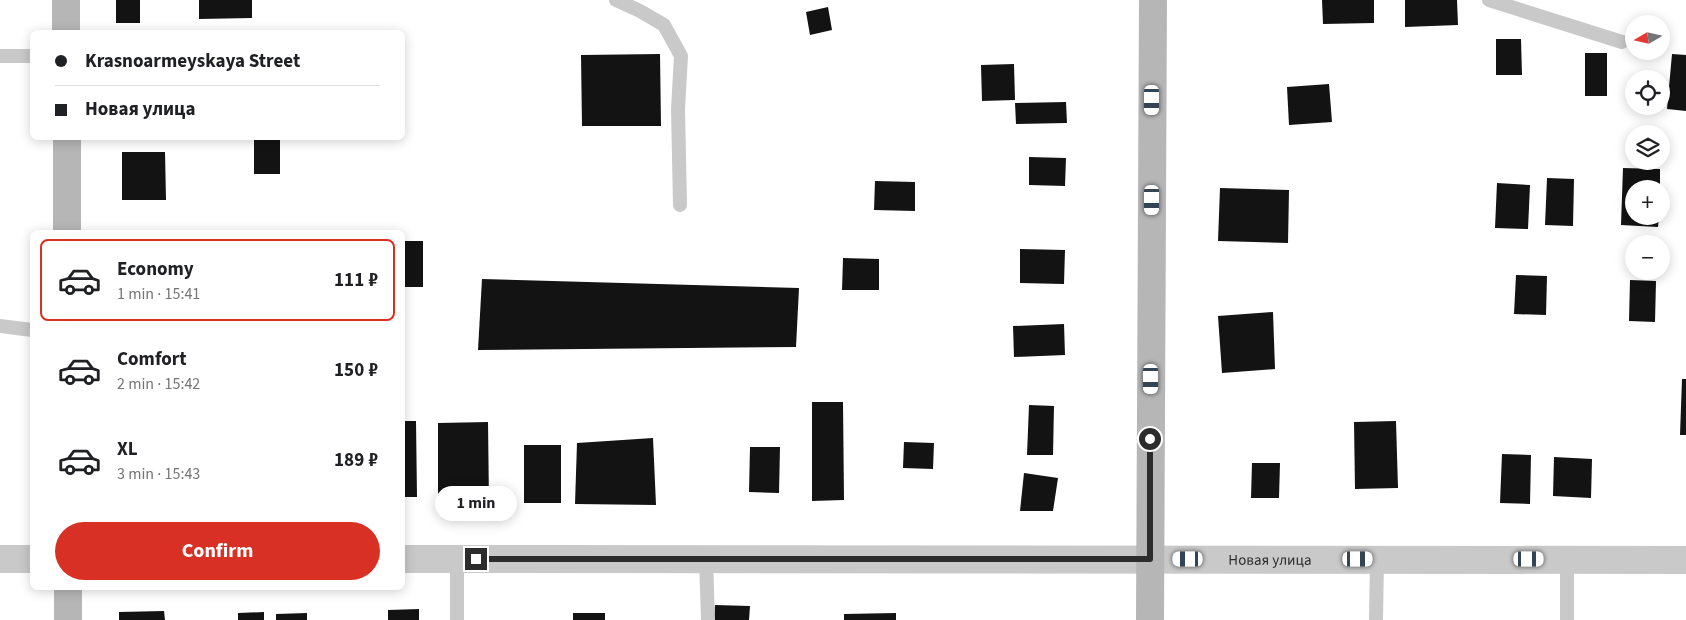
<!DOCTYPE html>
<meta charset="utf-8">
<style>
body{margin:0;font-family:"Source Sans 3",sans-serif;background:#f2f2f2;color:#202124;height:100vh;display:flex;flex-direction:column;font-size:19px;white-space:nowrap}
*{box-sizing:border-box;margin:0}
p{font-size:16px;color:#757577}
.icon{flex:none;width:28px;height:28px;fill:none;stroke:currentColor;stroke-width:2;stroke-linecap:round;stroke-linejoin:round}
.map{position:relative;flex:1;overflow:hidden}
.side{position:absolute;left:30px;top:230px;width:375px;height:360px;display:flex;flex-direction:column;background:#fff;border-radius:8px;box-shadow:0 2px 12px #0003}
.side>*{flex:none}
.top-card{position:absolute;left:30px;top:30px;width:375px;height:110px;border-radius:8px;box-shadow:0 2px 12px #0003;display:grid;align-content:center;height:110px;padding:0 25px;background:#fff}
.needle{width:32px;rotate:261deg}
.tools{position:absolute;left:1625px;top:15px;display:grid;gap:10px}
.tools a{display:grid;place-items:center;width:45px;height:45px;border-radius:50%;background:#fff;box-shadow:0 2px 12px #0003;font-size:25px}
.end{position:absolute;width:22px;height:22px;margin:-11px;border:6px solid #2c2c2c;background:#fff;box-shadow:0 0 0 2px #fff}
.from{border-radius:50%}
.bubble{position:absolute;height:35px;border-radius:18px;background:#fff;box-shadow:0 2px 12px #0003;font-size:16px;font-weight:700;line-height:35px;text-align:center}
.car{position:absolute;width:15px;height:30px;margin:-15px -8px;border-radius:6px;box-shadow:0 0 4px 1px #0007;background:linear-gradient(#fff 24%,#345 0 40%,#fff 0 76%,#345 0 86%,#fff 0)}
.top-card b{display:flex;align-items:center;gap:18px;height:48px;font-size:19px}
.top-card b+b{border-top:1px solid #e0e0e0}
.top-card i{width:12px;height:12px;background:#202124}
ul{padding:9px 0 0;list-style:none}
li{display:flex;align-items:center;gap:15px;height:82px;margin:0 10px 8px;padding:0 15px;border:2px solid transparent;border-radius:8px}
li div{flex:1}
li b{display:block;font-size:19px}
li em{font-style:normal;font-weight:700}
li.active{border-color:#d93025}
li>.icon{width:45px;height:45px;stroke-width:1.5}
.cta{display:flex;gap:10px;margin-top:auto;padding:10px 25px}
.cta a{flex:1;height:58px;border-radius:30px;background:#d93025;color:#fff;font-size:20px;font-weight:700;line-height:58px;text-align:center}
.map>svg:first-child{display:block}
.building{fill:#131313}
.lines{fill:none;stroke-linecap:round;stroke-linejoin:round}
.service{stroke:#c9c9c9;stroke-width:14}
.minor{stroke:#c9c9c9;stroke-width:28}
.secondary{stroke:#b6b6b6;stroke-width:28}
.route{stroke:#2c2c2c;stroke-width:6}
.labels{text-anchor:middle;stroke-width:5;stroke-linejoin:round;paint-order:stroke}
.street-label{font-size:15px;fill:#2c2c2c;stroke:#fff}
</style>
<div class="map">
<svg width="1686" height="620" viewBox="0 0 1686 620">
<rect width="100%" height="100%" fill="#fff"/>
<g class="building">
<rect x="116" y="0" width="24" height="23"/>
<path d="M 199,0 L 252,0 L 252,18 L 199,19 Z"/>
<path d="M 1322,0 L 1374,0 L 1374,23 L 1323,24 Z"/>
<path d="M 1405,0 L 1457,0 L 1458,25 L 1405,27 Z"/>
<path d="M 828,7 L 832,30 L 810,35 L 806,12 Z"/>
<path d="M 1496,39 L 1521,39 L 1522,75 L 1496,75 Z"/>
<rect x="1585" y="53" width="22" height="43"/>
<path d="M 660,54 L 661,126 L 582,126 L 581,55 Z"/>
<path d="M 1672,54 L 1686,55 L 1686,111 L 1667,109 Z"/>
<path d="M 1014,64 L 1015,100 L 982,101 L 981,65 Z"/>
<path d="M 1329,84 L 1332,122 L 1289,125 L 1287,87 Z"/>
<path d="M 1066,102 L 1067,123 L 1016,124 L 1015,103 Z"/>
<rect x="254" y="138" width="26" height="36"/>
<path d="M 122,152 L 165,152 L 166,200 L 122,200 Z"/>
<path d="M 1029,157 L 1066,158 L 1065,186 L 1029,185 Z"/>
<path d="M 1623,168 L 1660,169 L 1660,189 L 1634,189 L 1634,216 L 1659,216 L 1658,227 L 1621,225 Z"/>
<path d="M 1547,178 L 1574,179 L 1573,226 L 1545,225 Z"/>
<path d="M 875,181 L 915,182 L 915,211 L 874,210 Z"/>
<path d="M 1497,183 L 1530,185 L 1528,229 L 1495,228 Z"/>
<path d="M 1220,188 L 1289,190 L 1288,243 L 1218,241 Z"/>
<rect x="402" y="241" width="21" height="46"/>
<path d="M 1020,249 L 1065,250 L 1064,284 L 1020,283 Z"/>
<path d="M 843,258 L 879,259 L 879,290 L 842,290 Z"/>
<path d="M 1516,275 L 1547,276 L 1546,315 L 1514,314 Z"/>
<path d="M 482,279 L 799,288 L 796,347 L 478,350 Z"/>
<path d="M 1630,280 L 1656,281 L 1655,322 L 1629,321 Z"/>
<path d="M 1273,312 L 1275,369 L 1222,373 L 1218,316 Z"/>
<path d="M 1064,324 L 1065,355 L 1014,357 L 1013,326 Z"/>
<path d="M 1682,379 L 1686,379 L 1686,435 L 1680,435 Z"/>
<path d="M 812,402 L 843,402 L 844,500 L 812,501 Z"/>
<path d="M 1029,405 L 1054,406 L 1053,455 L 1027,455 Z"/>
<path d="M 402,421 L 416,421 L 417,497 L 402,497 Z"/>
<path d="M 1396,421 L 1398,488 L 1355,489 L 1354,422 Z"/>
<path d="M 488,422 L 489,504 L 438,505 L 438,423 Z"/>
<path d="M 653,438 L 656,505 L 575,504 L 577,443 Z"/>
<path d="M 904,442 L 934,443 L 933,469 L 903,468 Z"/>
<rect x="524" y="445" width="37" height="58"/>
<path d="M 750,447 L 780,447 L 779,493 L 749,492 Z"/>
<path d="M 1502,454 L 1531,455 L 1530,504 L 1500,503 Z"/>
<path d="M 1554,457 L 1592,459 L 1591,498 L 1553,496 Z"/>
<path d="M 1252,463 L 1280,463 L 1279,498 L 1251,498 Z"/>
<path d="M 1024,473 L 1058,478 L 1053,511 L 1020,511 Z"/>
<path d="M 715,605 L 750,606 L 749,620 L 714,620 Z"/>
<path d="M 419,609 L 419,620 L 388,620 L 388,610 Z"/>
<path d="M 164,611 L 165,620 L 119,620 L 119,612 Z"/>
<path d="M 264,612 L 264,620 L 238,620 L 238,613 Z"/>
<path d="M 307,613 L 307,620 L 276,620 L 276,614 Z"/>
<rect x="573" y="613" width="32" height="7"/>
<path d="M 896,613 L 896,620 L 844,620 L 844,614 Z"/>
</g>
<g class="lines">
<g class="service">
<path d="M 616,0 L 640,11 L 664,25 L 681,56 L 678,109 L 680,205"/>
<path d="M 1489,0 L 1622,42"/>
<path d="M 0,56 L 32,56"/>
<path d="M 0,326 L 32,330"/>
<path d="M 457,559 L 457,620"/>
<path d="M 706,559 L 708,620"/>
<path d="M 1376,620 L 1377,559"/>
<path d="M 1567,620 L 1567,559"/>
</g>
<g class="minor">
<path d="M 0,559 L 32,559"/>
<path id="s1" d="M 402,559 L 1686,560"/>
</g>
<g class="secondary">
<path d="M 66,0 L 66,32"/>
<path d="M 67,138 L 67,232"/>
<path d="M 68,588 L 68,620"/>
<path d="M 1150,620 L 1153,0"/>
</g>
</g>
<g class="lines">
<path class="route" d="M 476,559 L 1150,559 L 1150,439"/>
</g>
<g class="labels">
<g class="street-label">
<text dy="5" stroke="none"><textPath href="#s1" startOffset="868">Новая улица</textPath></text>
</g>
</g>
</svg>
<div class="tools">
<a><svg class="needle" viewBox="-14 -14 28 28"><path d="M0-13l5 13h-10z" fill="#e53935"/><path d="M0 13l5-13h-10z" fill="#757577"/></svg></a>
<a><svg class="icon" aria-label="locate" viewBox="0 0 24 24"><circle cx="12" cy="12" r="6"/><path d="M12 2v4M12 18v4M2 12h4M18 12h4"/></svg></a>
<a><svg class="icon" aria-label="layers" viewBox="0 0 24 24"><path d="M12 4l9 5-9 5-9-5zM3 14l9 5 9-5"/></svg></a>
<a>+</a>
<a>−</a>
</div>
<i class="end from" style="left:1150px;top:439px"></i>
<i class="end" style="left:476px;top:559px"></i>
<div class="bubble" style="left:435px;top:486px;width:82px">1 min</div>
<i class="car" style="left:1152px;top:100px;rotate:180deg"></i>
<i class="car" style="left:1152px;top:200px;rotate:180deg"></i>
<i class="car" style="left:1151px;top:379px;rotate:180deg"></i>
<i class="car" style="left:1188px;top:559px;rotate:270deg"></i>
<i class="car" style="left:1358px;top:559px;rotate:90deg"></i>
<i class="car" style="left:1529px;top:559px;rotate:90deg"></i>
<div class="top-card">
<b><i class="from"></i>Krasnoarmeyskaya Street</b>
<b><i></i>Новая улица</b>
</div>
<section class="side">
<ul>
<li class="active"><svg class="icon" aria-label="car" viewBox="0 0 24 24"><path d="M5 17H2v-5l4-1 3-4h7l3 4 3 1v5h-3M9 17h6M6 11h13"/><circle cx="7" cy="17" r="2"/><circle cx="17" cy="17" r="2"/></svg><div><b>Economy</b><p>1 min · 15:41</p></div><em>111 ₽</em></li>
<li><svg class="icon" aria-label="car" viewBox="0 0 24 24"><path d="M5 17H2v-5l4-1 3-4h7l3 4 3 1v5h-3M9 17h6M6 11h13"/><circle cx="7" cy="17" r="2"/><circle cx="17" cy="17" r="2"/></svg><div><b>Comfort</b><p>2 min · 15:42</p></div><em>150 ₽</em></li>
<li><svg class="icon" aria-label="car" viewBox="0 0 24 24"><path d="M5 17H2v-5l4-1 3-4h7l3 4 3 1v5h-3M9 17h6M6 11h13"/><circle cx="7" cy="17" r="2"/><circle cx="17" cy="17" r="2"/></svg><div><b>XL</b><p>3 min · 15:43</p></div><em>189 ₽</em></li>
</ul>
<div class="cta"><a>Confirm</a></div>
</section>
</div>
